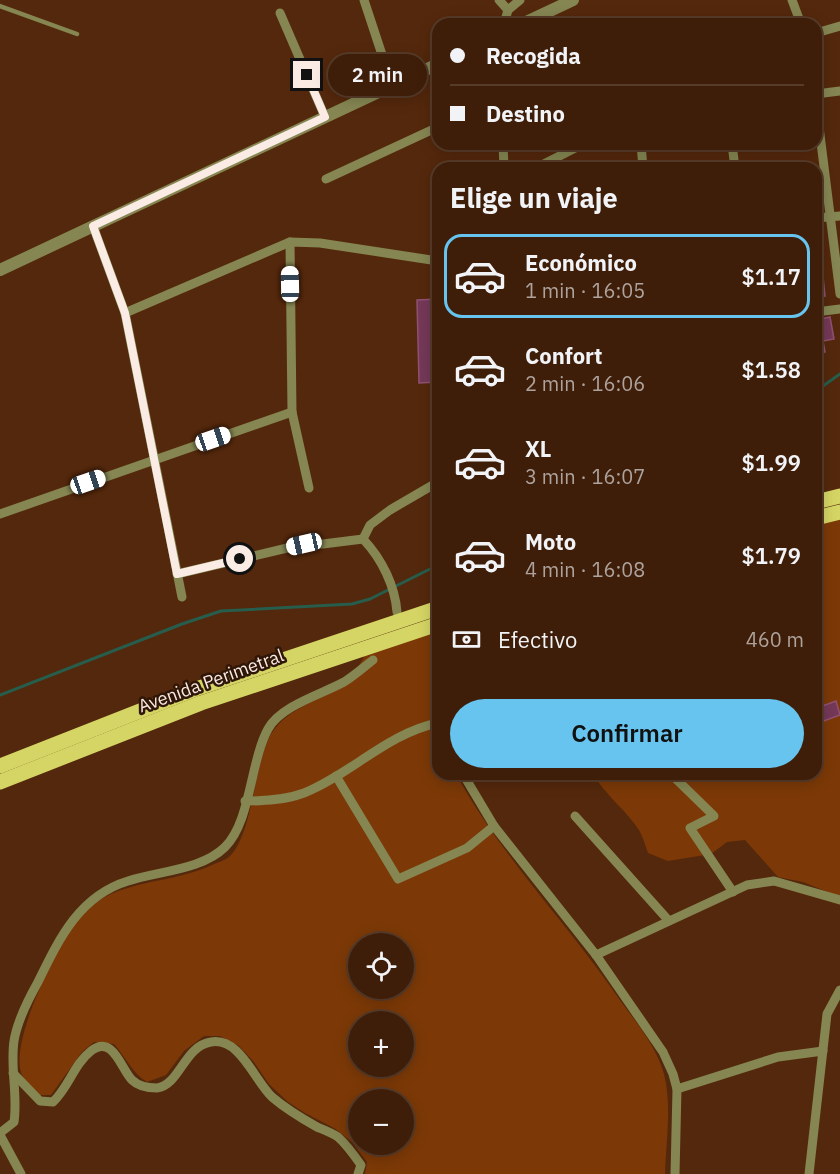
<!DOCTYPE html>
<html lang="es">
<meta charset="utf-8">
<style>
body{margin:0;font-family:"IBM Plex Sans",sans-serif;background:#462712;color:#f1f3f6;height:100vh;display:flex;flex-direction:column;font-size:22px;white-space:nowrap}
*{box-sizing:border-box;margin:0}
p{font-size:20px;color:#ada29c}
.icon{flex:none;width:33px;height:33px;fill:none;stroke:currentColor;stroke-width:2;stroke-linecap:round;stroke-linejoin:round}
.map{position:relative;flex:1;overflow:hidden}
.panel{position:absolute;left:432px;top:162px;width:390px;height:618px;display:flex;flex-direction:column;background:#3f1e09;border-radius:18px;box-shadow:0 3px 15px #0003,0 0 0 2px #583c2a}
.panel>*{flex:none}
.hud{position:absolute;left:432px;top:18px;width:390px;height:132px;border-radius:18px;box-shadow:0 3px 15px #0003,0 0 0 2px #583c2a;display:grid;align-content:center;height:132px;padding:0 18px;background:#3f1e09}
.controls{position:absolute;left:348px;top:933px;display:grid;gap:12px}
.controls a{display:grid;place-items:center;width:66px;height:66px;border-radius:50%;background:#3f1e09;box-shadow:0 3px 15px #0003,0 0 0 2px #583c2a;font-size:30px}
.end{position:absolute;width:27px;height:27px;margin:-14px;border:8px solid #faebe4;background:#111;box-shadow:0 0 0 3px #111}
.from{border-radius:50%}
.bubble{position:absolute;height:42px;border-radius:21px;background:#3f1e09;box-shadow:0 3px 15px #0003,0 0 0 2px #583c2a;font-size:20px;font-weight:600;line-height:42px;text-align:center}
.car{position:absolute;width:18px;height:36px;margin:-18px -9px;border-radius:8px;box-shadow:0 0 4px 2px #0007;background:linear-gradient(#fff 24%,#345 0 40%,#fff 0 76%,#345 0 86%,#fff 0)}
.hud b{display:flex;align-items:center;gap:21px;height:57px;font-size:22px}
.hud b+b{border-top:2px solid #583c2a}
.hud i{width:15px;height:15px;background:#f1f3f6}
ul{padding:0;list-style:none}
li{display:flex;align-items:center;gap:18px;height:84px;margin:0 12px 9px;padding:0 6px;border:3px solid transparent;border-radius:18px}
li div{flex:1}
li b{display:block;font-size:22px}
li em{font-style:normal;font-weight:600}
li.active{border-color:#66c4ef}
li>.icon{width:54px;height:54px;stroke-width:1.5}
h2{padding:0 18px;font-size:27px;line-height:72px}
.pay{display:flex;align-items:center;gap:15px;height:66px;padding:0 18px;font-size:22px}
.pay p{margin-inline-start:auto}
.button{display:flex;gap:12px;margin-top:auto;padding:12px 18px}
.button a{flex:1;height:69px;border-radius:36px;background:#66c4ef;color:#111;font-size:24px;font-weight:600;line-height:69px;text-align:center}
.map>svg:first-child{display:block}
.green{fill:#7c3907;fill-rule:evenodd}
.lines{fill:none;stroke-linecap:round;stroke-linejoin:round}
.stream{stroke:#275d4c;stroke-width:3}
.building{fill:#753858;stroke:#915171;stroke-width:1.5}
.service{stroke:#858652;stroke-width:4.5}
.minor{stroke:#858652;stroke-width:9}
.tertiary{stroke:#858652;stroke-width:12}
.primary{stroke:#d4d564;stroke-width:15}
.route{stroke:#faebe4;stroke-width:8}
.labels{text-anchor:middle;stroke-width:5;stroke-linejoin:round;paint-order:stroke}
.street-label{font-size:18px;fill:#faebe4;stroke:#2f1607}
</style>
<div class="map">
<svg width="840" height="1174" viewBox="0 0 840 1174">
<rect width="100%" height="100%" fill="#54280c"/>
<g class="green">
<path d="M 840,512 L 840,895 L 835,895 L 803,882 L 778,877 L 745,840 L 727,842 L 711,854 L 668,861 L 648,853 C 645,845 643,837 639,830 C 625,809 606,796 593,774 L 816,774 L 816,518 Z"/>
<path d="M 438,621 L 438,718 L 434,731 L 438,740 L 438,774 L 456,774 C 498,852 566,922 617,996 C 634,1020 656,1045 664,1074 C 672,1105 666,1142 665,1174 L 365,1174 L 367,1162 L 352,1142 L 334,1128 L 305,1113 L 288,1102 L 269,1084 L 254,1062 L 239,1046 L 220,1036 L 204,1036 L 184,1051 L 166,1075 L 147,1082 C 133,1074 125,1056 114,1044 L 94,1042 L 82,1052 L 51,1095 L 40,1095 C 34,1089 25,1082 22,1075 C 8,1043 57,947 78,920 C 85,911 96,902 105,897 C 140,879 180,881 214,864 C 219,862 226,860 230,856 C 251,836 255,769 268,740 C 282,709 318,703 342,683 C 348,678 354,673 358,667 C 362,661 366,652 371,648 C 378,641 426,626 438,621 ZM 358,944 L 404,944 L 404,988 L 358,988 ZM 358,1022 L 404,1022 L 404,1066 L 358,1066 ZM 358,1100 L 404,1100 L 404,1144 L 358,1144 Z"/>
</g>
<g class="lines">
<g class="stream">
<path d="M 816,391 L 840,374"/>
<path d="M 0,695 L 182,624 L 221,611 L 352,604 L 370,599 L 438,565"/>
</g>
</g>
<g class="building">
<path d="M 822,267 L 825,296 L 816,297 L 816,268 Z"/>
<path d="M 438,299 L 438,382 L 419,383 L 417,300 Z"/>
<path d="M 830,317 L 834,339 L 823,341 L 825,352 L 816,354 L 816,320 Z"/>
<path d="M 836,701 L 840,715 L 821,722 L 817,708 Z"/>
</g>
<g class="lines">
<path class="service" d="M 0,6 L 77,34"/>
<g class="minor">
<path d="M 364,0 L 392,85"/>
<path d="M 499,0 L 508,10 L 504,24"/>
<path d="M 792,0 L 801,24"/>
<path d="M 508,10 L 520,0"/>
<path d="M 280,13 L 325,117"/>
<path d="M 816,33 L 840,26"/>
<path d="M 816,94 L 840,91"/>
<path d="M 816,103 L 840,294"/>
<path d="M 503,144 L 504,168"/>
<path d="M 641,144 L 643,168"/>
<path d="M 732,144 L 735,168"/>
<path d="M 536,168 L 583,144"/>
<path d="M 326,179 L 438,127"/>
<path d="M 816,218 L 840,216"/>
<path d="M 93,226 L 125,313 L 182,597"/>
<path d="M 290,242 L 292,412 L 309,488"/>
<path d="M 816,312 L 840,309"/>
<path d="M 125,313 L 290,242 L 320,243 L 438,261"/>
<path d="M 0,514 L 292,412"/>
<path d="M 177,574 L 304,544 L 323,544 L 363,539"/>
<path d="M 397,612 C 395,586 382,559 363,539 L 370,525 L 390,510 L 438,482"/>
<path d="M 463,774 L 494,826 L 596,955 L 663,1052 L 673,1074 L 677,1089 L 675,1174"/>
<path d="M 671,774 L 714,816 L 690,828 L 733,892"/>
<path d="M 336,776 L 398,879 L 467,848 L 494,826"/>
<path d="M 245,801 C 266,801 285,800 304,793 C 351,774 388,733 438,723"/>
<path d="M 575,816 L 669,921"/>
<path d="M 596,955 L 747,885 L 774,881 L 840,900"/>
<path d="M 13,1073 L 40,1101 L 53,1102 C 69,1087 74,1064 91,1051 C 113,1034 121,1069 132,1080 C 139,1087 148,1088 157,1088 C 180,1085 184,1046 211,1042 C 240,1037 254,1080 272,1097 C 286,1109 301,1118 317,1127 C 324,1130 332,1133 338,1137 C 347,1145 354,1155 361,1165 L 358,1174"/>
<path d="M 677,1089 L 778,1057 L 823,1051"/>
<path d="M 0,1133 L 14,1122 C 18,1095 10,1068 14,1041 C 17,1022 29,998 38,982 C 59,939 79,896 128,881 C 158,871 202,870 225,847 C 251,821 250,762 268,729 C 280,706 322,694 344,682 C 354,676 364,667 373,660"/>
<path d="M 0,1135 L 21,1174"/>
<path d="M 809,1174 L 827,1014 L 840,990"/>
</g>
<g class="tertiary">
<path d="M 522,24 L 573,0"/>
<path d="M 0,270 L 438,64"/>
</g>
<g class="primary">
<path d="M 816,502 L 840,496"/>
<path d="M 816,518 L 840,512"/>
<path d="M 0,766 L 196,689 L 438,608"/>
<path d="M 0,782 L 201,703 L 438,624"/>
</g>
</g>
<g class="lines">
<path class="route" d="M 240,559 L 177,574 L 125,313 L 93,226 L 325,117 L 307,75"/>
</g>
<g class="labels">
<g class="street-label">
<text transform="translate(211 681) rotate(-20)" y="6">Avenida Perimetral</text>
</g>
</g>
</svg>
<div class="controls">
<a><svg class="icon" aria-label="locate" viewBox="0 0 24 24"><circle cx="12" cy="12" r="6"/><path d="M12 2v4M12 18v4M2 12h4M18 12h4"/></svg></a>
<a>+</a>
<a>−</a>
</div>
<i class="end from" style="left:240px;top:559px"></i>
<i class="end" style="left:307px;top:75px"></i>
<div class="bubble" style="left:328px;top:54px;width:99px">2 min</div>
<i class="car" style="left:290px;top:284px;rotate:359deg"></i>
<i class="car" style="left:213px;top:439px;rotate:71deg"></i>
<i class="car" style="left:88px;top:482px;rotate:71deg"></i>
<i class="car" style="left:304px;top:544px;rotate:257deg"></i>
<div class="hud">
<b><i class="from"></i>Recogida</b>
<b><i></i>Destino</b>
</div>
<section class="panel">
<h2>Elige un viaje</h2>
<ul>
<li class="active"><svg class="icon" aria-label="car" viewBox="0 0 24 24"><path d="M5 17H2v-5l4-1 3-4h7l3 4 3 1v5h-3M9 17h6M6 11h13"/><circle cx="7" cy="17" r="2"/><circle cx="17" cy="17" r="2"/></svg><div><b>Económico</b><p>1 min · 16:05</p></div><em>$1.17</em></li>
<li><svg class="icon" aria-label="car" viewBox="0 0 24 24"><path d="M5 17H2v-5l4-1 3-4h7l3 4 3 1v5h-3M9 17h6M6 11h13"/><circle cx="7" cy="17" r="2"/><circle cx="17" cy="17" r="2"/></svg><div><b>Confort</b><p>2 min · 16:06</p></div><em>$1.58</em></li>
<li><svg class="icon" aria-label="car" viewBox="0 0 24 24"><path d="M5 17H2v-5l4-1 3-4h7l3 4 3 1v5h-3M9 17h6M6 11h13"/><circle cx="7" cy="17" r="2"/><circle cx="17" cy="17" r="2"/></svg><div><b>XL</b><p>3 min · 16:07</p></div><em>$1.99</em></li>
<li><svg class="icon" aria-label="car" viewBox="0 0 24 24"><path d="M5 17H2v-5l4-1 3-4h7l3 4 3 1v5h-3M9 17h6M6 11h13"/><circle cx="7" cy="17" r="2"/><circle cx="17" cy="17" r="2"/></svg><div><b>Moto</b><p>4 min · 16:08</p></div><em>$1.79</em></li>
</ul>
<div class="pay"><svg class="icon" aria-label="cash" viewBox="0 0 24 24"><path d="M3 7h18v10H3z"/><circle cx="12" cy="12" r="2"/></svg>Efectivo<p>460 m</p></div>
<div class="button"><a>Confirmar</a></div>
</section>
</div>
